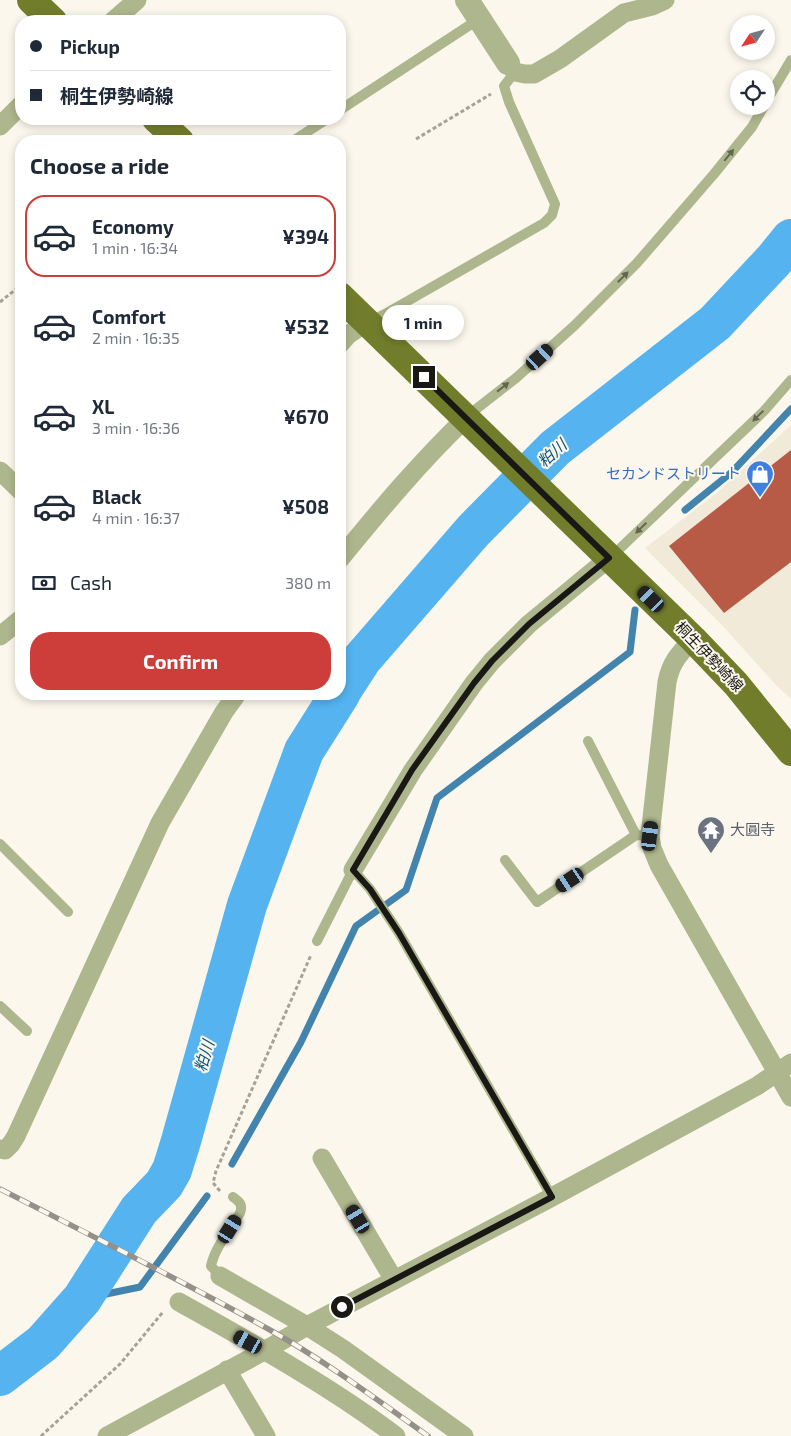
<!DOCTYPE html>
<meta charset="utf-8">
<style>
body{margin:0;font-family:"Exo 2","Noto Sans JP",sans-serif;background:#f2f2f3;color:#1f2937;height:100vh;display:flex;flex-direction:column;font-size:19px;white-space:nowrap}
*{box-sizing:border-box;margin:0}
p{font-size:16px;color:#747a83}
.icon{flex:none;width:28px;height:28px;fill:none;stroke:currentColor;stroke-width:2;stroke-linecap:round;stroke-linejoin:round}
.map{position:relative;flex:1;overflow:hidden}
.side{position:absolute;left:15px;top:135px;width:331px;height:565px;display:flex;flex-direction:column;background:#fff;border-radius:20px;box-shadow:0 2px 8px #0003}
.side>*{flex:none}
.guide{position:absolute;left:15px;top:15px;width:331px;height:110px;border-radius:20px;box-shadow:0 2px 8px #0003;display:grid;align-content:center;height:110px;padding:0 15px;background:#fff}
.needle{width:32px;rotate:234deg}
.fabs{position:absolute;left:730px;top:15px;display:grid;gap:10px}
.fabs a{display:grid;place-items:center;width:45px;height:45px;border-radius:50%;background:#fff;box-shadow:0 2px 8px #0003;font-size:25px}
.end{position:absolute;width:22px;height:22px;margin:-11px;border:6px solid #1a1814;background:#fff;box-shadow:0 0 0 2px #fff}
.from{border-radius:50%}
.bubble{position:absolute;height:35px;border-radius:18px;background:#fff;box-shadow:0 2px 8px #0003;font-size:16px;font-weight:700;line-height:35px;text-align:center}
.car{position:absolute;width:15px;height:30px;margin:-15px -8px;border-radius:6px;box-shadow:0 0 4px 1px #0007;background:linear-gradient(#222 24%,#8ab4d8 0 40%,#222 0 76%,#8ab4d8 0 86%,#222 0)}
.guide b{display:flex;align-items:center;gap:18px;height:48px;font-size:19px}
.guide b+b{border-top:1px solid #e0e1e3}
.guide i{width:12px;height:12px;background:#1f2937}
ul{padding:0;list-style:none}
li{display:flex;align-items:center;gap:15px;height:82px;margin:0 10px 8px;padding:0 5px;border:2px solid transparent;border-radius:20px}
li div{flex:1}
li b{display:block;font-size:19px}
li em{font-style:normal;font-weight:700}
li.selected{border-color:#cd3e3a}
li>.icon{width:45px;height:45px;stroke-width:1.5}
h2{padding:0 15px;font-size:22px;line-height:60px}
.pay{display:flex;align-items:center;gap:12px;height:55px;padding:0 15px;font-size:19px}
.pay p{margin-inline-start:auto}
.primary-button{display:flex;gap:10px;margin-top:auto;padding:10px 15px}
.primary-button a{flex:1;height:58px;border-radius:20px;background:#cd3e3a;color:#fff;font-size:20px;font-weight:700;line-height:58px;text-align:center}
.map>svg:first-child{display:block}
.built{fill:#f1ead8}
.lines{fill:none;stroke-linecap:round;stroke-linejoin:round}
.stream{stroke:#4384ae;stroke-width:7}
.river{stroke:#55b3f0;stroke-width:40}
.building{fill:#b75a46}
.path{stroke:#a6a29a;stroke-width:3;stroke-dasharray:4 2.5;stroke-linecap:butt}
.service{stroke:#aeb68d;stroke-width:10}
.minor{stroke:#aeb68d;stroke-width:19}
.tertiary{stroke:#aeb68d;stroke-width:24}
.primary{stroke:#727d2c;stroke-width:28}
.rail-casing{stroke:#94918a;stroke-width:5.5}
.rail{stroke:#fbf7ec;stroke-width:4;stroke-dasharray:11;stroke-linecap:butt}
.oneway{fill:#646750}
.route{stroke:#1a1814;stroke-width:6}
.labels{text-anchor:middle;stroke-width:4;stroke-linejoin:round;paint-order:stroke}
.shop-label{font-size:15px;fill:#366cbe;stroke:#fbf7ec;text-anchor:end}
.street-label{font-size:15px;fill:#1a1814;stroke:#fbf7ec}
.worship-label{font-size:15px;fill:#5b616d;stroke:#fbf7ec;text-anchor:start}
.water-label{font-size:16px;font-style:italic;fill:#0a547c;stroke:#fbf7ec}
</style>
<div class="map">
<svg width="791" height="1436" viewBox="0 0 791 1436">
<rect width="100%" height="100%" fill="#fbf7ec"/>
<path class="built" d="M 791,425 L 791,699 L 776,685 L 721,624 L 645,548 L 718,492 Z"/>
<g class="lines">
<g class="stream">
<path d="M 685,510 L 732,472 L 791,409"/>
<path d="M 232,1164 L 301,1042 L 356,926 L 406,890 L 437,798 L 630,652 L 635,610"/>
<path d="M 82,1299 L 140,1287 L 207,1196"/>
</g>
<g class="river">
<path d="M 340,693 L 362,659 L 473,531 L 555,448 L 715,323 L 774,260 L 791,239"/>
<path d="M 0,1376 L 43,1343 L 82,1299 L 139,1210 L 164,1184 L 172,1170 L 181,1141 L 247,905 L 304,751 L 340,694"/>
</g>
</g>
<path class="building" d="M 791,450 L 791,562 L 724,613 L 669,546 Z"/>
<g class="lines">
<g class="path">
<path d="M 416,139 L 491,94"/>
<path d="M 0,302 L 21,285"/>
<path d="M 220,1191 L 213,1183 L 216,1171 L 311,955"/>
<path d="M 41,1436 L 120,1364 L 163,1312"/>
</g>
<g class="service">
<path d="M 766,102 L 791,60"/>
<path d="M 340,110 L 479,19"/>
<path d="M 293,141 L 327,119"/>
<path d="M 368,322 L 385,314 L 544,223 L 552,215 L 555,204 L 509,102 L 504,86 L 515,72"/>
<path d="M 466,417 L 516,378 L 574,326 L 637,263 L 714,174 L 752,127 L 764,106"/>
<path d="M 610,558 L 764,411 L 791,380"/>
<path d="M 588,741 L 636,835"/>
<path d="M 0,844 L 68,912"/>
<path d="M 505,860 L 537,902 L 636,835 L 650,836"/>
<path d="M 317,941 L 353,870 L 370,889 L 399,933 L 552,1197"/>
<path d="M 0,1006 L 27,1031"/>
<path d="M 220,1276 L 211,1266 C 215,1247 230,1230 240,1213 C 243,1205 240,1202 233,1197"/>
</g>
<g class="minor">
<path d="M 113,21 L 137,0"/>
<path d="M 508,63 L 515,72 L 525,74 L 534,74 L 560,59 L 624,13 L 652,6 L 665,0"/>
<path d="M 0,126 L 21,105"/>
<path d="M 340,344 L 348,335 L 367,322"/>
<path d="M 0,471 L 21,491"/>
<path d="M 340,559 C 380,510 420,462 466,418"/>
<path d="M 0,636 L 21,619"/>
<path d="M 693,639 C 679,654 671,662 667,682 L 650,836 L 652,848 L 659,865 L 791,1097"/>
<path d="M 353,870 L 413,770 L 474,683 L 492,661 L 529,624 L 609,558"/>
<path d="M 0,1149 L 5,1150 L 11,1144 L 16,1136 L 160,823 L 224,712 L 237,694"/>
<path d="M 322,1158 L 394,1280"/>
<path d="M 220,1276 L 307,1326 L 343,1349 L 464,1436"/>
<path d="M 179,1302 C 252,1343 330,1386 396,1436"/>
<path d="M 227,1370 L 266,1436"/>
<path d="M 107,1436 L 264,1351 L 307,1326 L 552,1197 L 757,1086 L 791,1063"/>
</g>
<path class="tertiary" d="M 467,0 L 508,63"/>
<g class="primary">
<path d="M 31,0 L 53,21"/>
<path d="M 156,119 L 180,141"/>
<path d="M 340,296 L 693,639 L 736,684 L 791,752"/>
</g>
<g class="rail-casing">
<path id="rail" d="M 0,1189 C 90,1235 181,1280 270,1330 C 325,1361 376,1399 428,1436"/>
</g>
<use href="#rail" class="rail"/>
</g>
<defs><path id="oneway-solid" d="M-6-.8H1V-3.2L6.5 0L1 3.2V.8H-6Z" transform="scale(1.25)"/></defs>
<g class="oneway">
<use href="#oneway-solid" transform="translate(729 155) rotate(-51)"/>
<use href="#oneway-solid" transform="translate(623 277) rotate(-45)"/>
<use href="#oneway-solid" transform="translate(503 387) rotate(-38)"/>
<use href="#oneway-solid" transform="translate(758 416) rotate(136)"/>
<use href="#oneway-solid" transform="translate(641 528) rotate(136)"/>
</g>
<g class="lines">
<path class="route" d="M 342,1307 L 552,1197 L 399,933 L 370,889 L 353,870 L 412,770 L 474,683 L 492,661 L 529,624 L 609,558 L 424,377"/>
</g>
<defs>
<g id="shop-pin" transform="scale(1.4375)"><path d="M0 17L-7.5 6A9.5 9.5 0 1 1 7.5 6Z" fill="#3f7fe0" stroke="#fbf7ec"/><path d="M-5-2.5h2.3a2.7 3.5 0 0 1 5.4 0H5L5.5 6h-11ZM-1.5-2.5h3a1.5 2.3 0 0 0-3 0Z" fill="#fff"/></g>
<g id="temple-pin" transform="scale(1.4375)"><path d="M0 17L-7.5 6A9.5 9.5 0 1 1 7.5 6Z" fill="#6b7280" stroke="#fbf7ec"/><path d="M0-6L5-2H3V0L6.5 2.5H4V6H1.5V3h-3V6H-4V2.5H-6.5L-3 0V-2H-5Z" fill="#fff"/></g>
</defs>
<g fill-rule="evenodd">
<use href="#shop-pin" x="760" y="474"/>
<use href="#temple-pin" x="711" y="830"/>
</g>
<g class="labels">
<g class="shop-label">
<text x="741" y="479">セカンドストリート</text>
</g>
<g class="street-label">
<text transform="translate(709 657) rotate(46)" y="5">桐生伊勢崎線</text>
</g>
<g class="worship-label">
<text x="730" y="835">大圓寺</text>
</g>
<g class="water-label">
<text transform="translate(552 453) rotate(-42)" y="6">粕川</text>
<text transform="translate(204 1056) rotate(-74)" y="6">粕川</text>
</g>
</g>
</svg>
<div class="fabs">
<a><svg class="needle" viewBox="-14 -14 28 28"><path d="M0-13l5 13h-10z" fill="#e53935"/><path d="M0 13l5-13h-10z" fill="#747a83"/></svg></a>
<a><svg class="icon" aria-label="locate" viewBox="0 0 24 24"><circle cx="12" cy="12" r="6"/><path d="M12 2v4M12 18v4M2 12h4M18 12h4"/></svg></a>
</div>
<i class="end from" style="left:342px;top:1307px"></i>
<i class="end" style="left:424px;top:377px"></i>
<div class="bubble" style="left:382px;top:305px;width:82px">1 min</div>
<i class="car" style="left:540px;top:357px;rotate:48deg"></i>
<i class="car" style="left:651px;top:599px;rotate:314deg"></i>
<i class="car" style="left:650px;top:836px;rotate:7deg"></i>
<i class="car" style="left:570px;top:880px;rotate:236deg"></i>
<i class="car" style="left:358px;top:1219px;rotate:329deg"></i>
<i class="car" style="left:230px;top:1229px;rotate:32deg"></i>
<i class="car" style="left:248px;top:1342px;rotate:299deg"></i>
<div class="guide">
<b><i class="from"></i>Pickup</b>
<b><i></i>桐生伊勢崎線</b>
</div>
<section class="side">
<h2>Choose a ride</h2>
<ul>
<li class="selected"><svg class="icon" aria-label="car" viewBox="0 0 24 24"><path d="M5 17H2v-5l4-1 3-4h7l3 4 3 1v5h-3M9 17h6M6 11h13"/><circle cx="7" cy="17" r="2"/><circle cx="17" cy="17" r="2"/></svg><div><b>Economy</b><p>1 min · 16:34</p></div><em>¥394</em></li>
<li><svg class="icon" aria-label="car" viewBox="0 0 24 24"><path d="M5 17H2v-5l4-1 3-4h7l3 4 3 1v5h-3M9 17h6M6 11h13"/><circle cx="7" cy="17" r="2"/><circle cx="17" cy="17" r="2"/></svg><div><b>Comfort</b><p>2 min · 16:35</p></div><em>¥532</em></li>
<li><svg class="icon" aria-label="car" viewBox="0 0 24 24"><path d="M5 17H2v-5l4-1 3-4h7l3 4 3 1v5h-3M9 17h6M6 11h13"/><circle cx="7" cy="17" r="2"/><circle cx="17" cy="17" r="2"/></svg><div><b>XL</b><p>3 min · 16:36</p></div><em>¥670</em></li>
<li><svg class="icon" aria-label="car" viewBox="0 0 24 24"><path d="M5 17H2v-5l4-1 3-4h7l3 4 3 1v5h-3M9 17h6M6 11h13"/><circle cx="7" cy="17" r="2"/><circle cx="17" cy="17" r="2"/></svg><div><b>Black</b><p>4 min · 16:37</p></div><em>¥508</em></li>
</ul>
<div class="pay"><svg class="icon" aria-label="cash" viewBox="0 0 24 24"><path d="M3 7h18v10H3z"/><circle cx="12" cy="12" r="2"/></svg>Cash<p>380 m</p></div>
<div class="primary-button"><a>Confirm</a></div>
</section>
</div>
